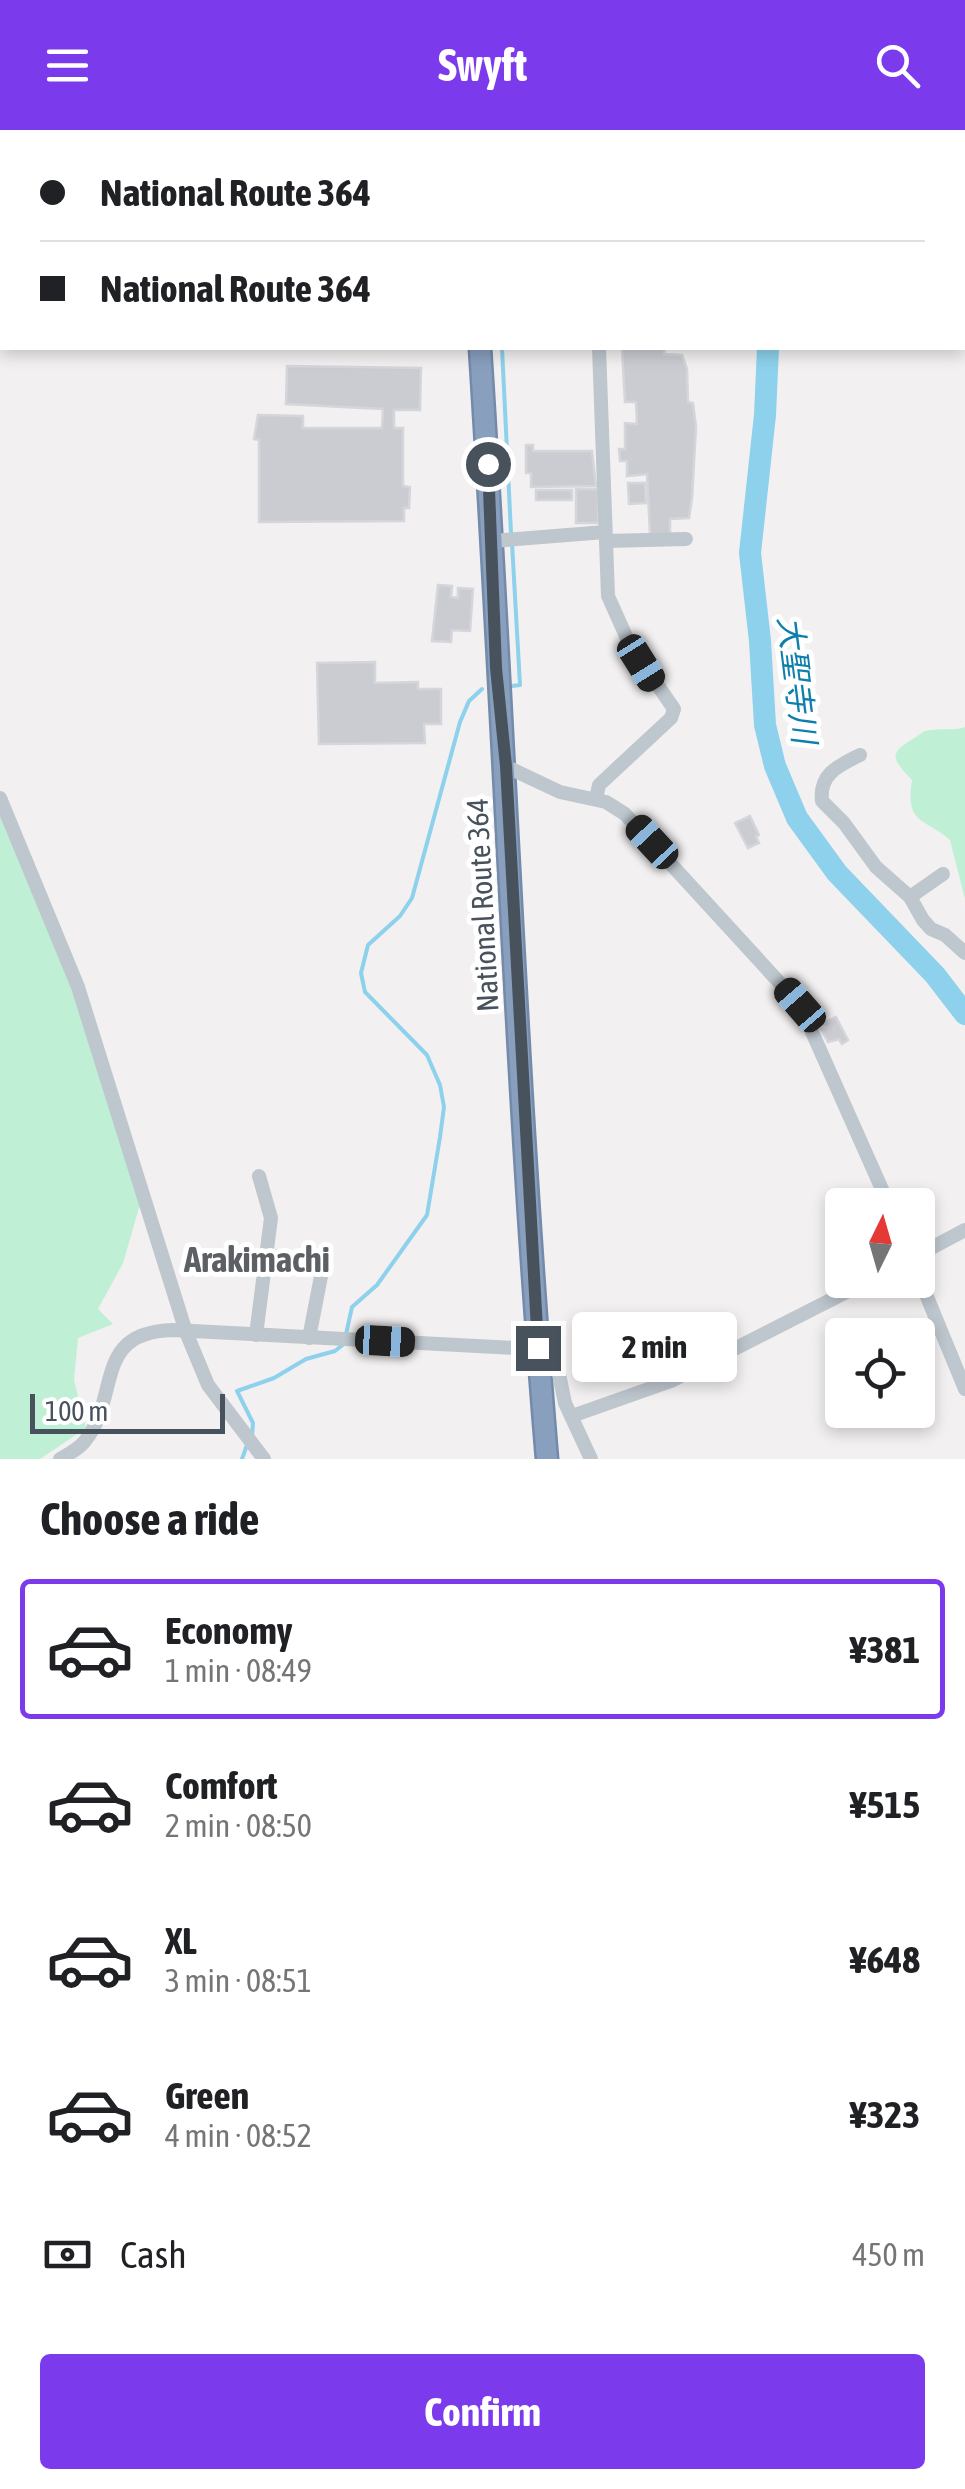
<!DOCTYPE html>
<meta charset="utf-8">
<style>
body{margin:0;font-family:"Asap Condensed","Noto Sans JP",sans-serif;background:#f2f2f2;color:#202124;height:100vh;display:flex;flex-direction:column;font-size:38px;white-space:nowrap}
*{box-sizing:border-box;margin:0}
p{font-size:32px;color:#757577}
.icon{flex:none;width:55px;height:55px;fill:none;stroke:currentColor;stroke-width:2;stroke-linecap:round;stroke-linejoin:round}
.map{position:relative;height:1329px;overflow:hidden}
.panel{display:flex;flex-direction:column;background:#fff;flex:1}
.panel>*{flex:none}
.guide{position:absolute;left:0px;top:0px;width:965px;height:220px;box-shadow:0 5px 15px #0003;display:grid;align-content:center;height:220px;padding:0 40px;background:#fff}
.needle{width:65px;rotate:5deg}
.buttons{position:absolute;left:825px;top:1058px;display:grid;gap:20px}
.buttons a{display:grid;place-items:center;width:110px;height:110px;border-radius:10px;background:#fff;box-shadow:0 5px 15px #0003;font-size:50px}
.scale{position:absolute;left:30px;bottom:25px;width:195px;box-sizing:border-box;padding-left:10px;border:5px solid #48525d;border-top:0;font-size:28px;line-height:35px;white-space:nowrap;color:#48525d;-webkit-text-stroke:8px #fff;paint-order:stroke}
.end{position:absolute;width:45px;height:45px;margin:-22px;border:12px solid #48525d;background:#fff;box-shadow:0 0 0 5px #fff}
.from{border-radius:50%}
.bubble{position:absolute;height:70px;border-radius:10px;background:#fff;box-shadow:0 5px 15px #0003;font-size:32px;font-weight:700;line-height:70px;text-align:center}
.car{position:absolute;width:30px;height:60px;margin:-30px -15px;border-radius:12px;box-shadow:0 0 8px 2px #0007;background:linear-gradient(#222 24%,#8ab4d8 0 40%,#222 0 76%,#8ab4d8 0 86%,#222 0)}
.guide b{display:flex;align-items:center;gap:35px;height:95px;font-size:38px}
.guide b+b{border-top:2px solid #e0e0e0}
.guide i{width:25px;height:25px;background:#202124}
ul{padding:0;list-style:none}
li{display:flex;align-items:center;gap:30px;height:140px;margin:0 20px 15px;padding:0 20px;border:5px solid transparent;border-radius:10px}
li div{flex:1}
li b{display:block;font-size:38px}
li em{font-style:normal;font-weight:700}
li.active{border-color:#7c3aed}
li>.icon{width:90px;height:90px;stroke-width:1.5}
h2{padding:0 40px;font-size:45px;line-height:120px}
.pay{display:flex;align-items:center;gap:25px;height:110px;padding:0 40px;font-size:38px}
.pay p{margin-inline-start:auto}
.cta{display:flex;gap:20px;margin-top:auto;padding:20px 40px}
.cta a{flex:1;height:115px;border-radius:10px;background:#7c3aed;color:#fff;font-size:40px;font-weight:700;line-height:115px;text-align:center}
header{display:flex;justify-content:space-between;align-items:center;height:130px;padding:0 40px;background:#7c3aed;color:#fff;font-size:45px;font-weight:700}
.map>svg:first-child{display:block}
.green{fill:#bfefd5}
.lines{fill:none;stroke-linecap:round;stroke-linejoin:round}
.stream{stroke:#8dd1ec;stroke-width:4}
.river{stroke:#8dd1ec;stroke-width:22}
.building{fill:#caccd2;stroke:#d4d6db;stroke-width:2.5}
.highway-casing{stroke:#738aaa;stroke-width:25}
.minor{stroke:#bec6ce;stroke-width:14}
.highway{stroke:#889fbe;stroke-width:20}
.route{stroke:#48525d;stroke-width:12}
.labels{text-anchor:middle;stroke-width:10;stroke-linejoin:round;paint-order:stroke}
.street-label{font-size:30px;fill:#48525d;stroke:#fff}
.water-label{font-size:32px;font-style:italic;fill:#0d7fab;stroke:#fff}
.quarter-label{font-size:35px;font-weight:bold;fill:#5c6065;stroke:#fff}
</style>
<header><svg class="icon" aria-label="menu" viewBox="0 0 24 24"><path d="M4 6h16M4 12h16M4 18h16"/></svg>Swyft<svg class="icon" aria-label="search" viewBox="0 0 24 24"><circle cx="10" cy="10" r="6"/><path d="M15 15l6 6"/></svg></header>
<div class="map">
<svg width="965" height="1329" viewBox="0 0 965 1329">
<rect width="100%" height="100%" fill="#f2f0f0"/>
<g class="green">
<path d="M 965,597 L 965,769 L 950,710 C 924,687 905,695 912,650 C 889,626 890,623 916,607 C 925,601 922,601 932,600 C 944,598 953,601 965,597 Z"/>
<path d="M 0,679 L 75,868 L 141,1071 L 123,1133 L 98,1179 L 113,1194 L 78,1208 L 74,1250 L 86,1298 L 40,1329 L 0,1329 Z"/>
</g>
<g class="lines">
<g class="stream">
<path d="M 528,2 L 529,0"/>
<path d="M 502,218 L 511,403"/>
<path d="M 512,413 L 520,555 L 512,556"/>
<path d="M 346,1204 L 352,1177 L 377,1155 L 427,1085 L 440,1007 L 444,977 L 440,955 L 427,925 L 365,862 L 361,843 L 368,815 L 400,786 L 412,768 L 460,592 L 469,571 L 482,559"/>
<path d="M 252,1306 L 253,1293 L 237,1261 L 274,1248 L 306,1229 L 335,1221 L 345,1213"/>
<path d="M 242,1329 L 247,1315"/>
</g>
<g class="river">
<path d="M 764,0 L 764,2"/>
<path d="M 768,218 L 765,285 L 750,423 L 760,511 L 765,595 L 775,636 L 797,688 L 837,743 L 935,845 L 965,884"/>
</g>
</g>
<g class="building">
<path d="M 622,218 L 665,218 L 664,224 L 682,225 L 687,239 L 688,272 L 693,273 L 696,297 L 692,368 L 689,388 L 670,389 L 670,404 L 650,404 L 647,344 L 627,346 L 627,331 L 620,331 L 619,319 L 625,319 L 625,293 L 637,294 L 636,272 L 625,272 Z"/>
<path d="M 287,236 L 421,238 L 420,280 L 394,280 L 394,298 L 403,298 L 403,356 L 410,357 L 409,378 L 404,378 L 404,391 L 259,392 L 259,310 L 254,309 L 258,285 L 303,286 L 303,298 L 382,298 L 383,279 L 286,274 Z"/>
<path d="M 526,315 L 533,315 L 533,321 L 592,321 L 596,356 L 531,357 L 531,343 L 526,343 Z"/>
<path d="M 628,353 L 645,353 L 646,373 L 629,374 Z"/>
<rect x="576" y="359" width="22" height="34"/>
<rect x="536" y="360" width="36" height="10"/>
<path d="M 438,455 L 452,456 L 451,467 L 458,468 L 458,458 L 473,459 L 470,501 L 452,500 L 451,512 L 432,511 Z"/>
<path d="M 375,532 L 375,553 L 418,552 L 418,559 L 441,559 L 441,594 L 424,594 L 425,613 L 319,614 L 317,533 Z"/>
<path d="M 750,686 L 759,705 L 756,707 L 759,713 L 748,718 L 735,693 Z"/>
<path d="M 836,887 L 848,910 L 842,914 L 839,909 L 828,912 L 821,899 L 825,897 L 823,893 Z"/>
</g>
<g class="lines">
<g class="highway-casing">
<g id="highway">
<path d="M 464,0 L 464,2"/>
<path d="M 480,218 C 504,588 516,959 547,1329"/>
</g>
</g>
<g class="minor">
<path d="M 0,109 L 2,109"/>
<path d="M 493,411 L 605,402"/>
<path d="M 606,411 L 686,409"/>
<path d="M 860,625 C 838,636 819,644 822,671 L 844,693 L 876,737 L 910,767 L 923,790 L 931,799 L 945,805 L 965,823"/>
<path d="M 505,636 L 560,662 L 606,672 L 625,684 L 800,875 L 889,1075"/>
<path d="M 0,668 L 78,857 L 186,1202 L 208,1255 L 264,1329"/>
<path d="M 596,669 L 599,655 L 671,588 L 674,579 L 630,515 L 608,466 L 599,218"/>
<path d="M 910,767 L 943,744"/>
<path d="M 266,1125 L 318,1132 L 323,1136 L 309,1208"/>
<path d="M 918,1125 L 965,1100"/>
<path d="M 918,1145 L 965,1259"/>
<path d="M 256,1205 L 271,1088 L 259,1046"/>
<path d="M 572,1286 L 671,1251 L 870,1150"/>
<path d="M 60,1329 C 69,1324 79,1319 85,1311 C 121,1266 92,1202 173,1200 L 554,1220 L 565,1273 L 591,1329"/>
</g>
<use href="#highway" class="highway"/>
</g>
<g class="lines">
<path class="route" d="M 488,334 L 496,538 L 506,636 L 538,1218"/>
</g>
<g class="labels">
<g class="street-label">
<text transform="translate(483 775) rotate(-93)" y="10">National Route 364</text>
</g>
<g class="water-label">
<text transform="translate(797 550) rotate(83)" y="11">大聖寺川</text>
</g>
<g class="quarter-label">
<text x="257" y="1142">Arakimachi</text>
</g>
</g>
</svg>
<div class="buttons">
<a><svg class="needle" viewBox="-14 -14 28 28"><path d="M0-13l5 13h-10z" fill="#e53935"/><path d="M0 13l5-13h-10z" fill="#757577"/></svg></a>
<a><svg class="icon" aria-label="locate" viewBox="0 0 24 24"><circle cx="12" cy="12" r="6"/><path d="M12 2v4M12 18v4M2 12h4M18 12h4"/></svg></a>
</div>
<div class="scale">100 m</div>
<i class="end from" style="left:488px;top:334px"></i>
<i class="end" style="left:538px;top:1218px"></i>
<div class="bubble" style="left:572px;top:1182px;width:165px">2 min</div>
<i class="car" style="left:641px;top:533px;rotate:148deg"></i>
<i class="car" style="left:652px;top:712px;rotate:317deg"></i>
<i class="car" style="left:800px;top:875px;rotate:319deg"></i>
<i class="car" style="left:385px;top:1211px;rotate:93deg"></i>
<div class="guide">
<b><i class="from"></i>National Route 364</b>
<b><i></i>National Route 364</b>
</div>
</div>
<section class="panel">
<h2>Choose a ride</h2>
<ul>
<li class="active"><svg class="icon" aria-label="car" viewBox="0 0 24 24"><path d="M5 17H2v-5l4-1 3-4h7l3 4 3 1v5h-3M9 17h6M6 11h13"/><circle cx="7" cy="17" r="2"/><circle cx="17" cy="17" r="2"/></svg><div><b>Economy</b><p>1 min · 08:49</p></div><em>¥381</em></li>
<li><svg class="icon" aria-label="car" viewBox="0 0 24 24"><path d="M5 17H2v-5l4-1 3-4h7l3 4 3 1v5h-3M9 17h6M6 11h13"/><circle cx="7" cy="17" r="2"/><circle cx="17" cy="17" r="2"/></svg><div><b>Comfort</b><p>2 min · 08:50</p></div><em>¥515</em></li>
<li><svg class="icon" aria-label="car" viewBox="0 0 24 24"><path d="M5 17H2v-5l4-1 3-4h7l3 4 3 1v5h-3M9 17h6M6 11h13"/><circle cx="7" cy="17" r="2"/><circle cx="17" cy="17" r="2"/></svg><div><b>XL</b><p>3 min · 08:51</p></div><em>¥648</em></li>
<li><svg class="icon" aria-label="car" viewBox="0 0 24 24"><path d="M5 17H2v-5l4-1 3-4h7l3 4 3 1v5h-3M9 17h6M6 11h13"/><circle cx="7" cy="17" r="2"/><circle cx="17" cy="17" r="2"/></svg><div><b>Green</b><p>4 min · 08:52</p></div><em>¥323</em></li>
</ul>
<div class="pay"><svg class="icon" aria-label="cash" viewBox="0 0 24 24"><path d="M3 7h18v10H3z"/><circle cx="12" cy="12" r="2"/></svg>Cash<p>450 m</p></div>
<div class="cta"><a>Confirm</a></div>
</section>
